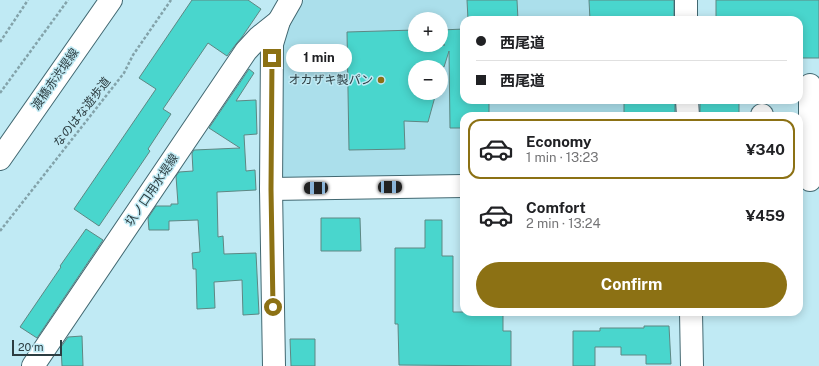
<!DOCTYPE html>
<meta charset="utf-8">
<style>
body{margin:0;font-family:"Public Sans","Noto Sans JP",sans-serif;background:#f2f2f2;color:#202124;height:100vh;display:flex;flex-direction:column;font-size:15px;white-space:nowrap}
*{box-sizing:border-box;margin:0}
p{font-size:13px;color:#757577}
.icon{flex:none;width:22px;height:22px;fill:none;stroke:currentColor;stroke-width:2;stroke-linecap:round;stroke-linejoin:round}
.map{position:relative;flex:1;overflow:hidden}
.panel{position:absolute;left:460px;top:112px;width:343px;height:204px;display:flex;flex-direction:column;background:#fff;border-radius:12px;box-shadow:0 2px 10px #0003}
.panel>*{flex:none}
.guide{position:absolute;left:460px;top:16px;width:343px;height:88px;border-radius:12px;box-shadow:0 2px 10px #0003;display:grid;align-content:center;height:88px;padding:0 16px;background:#fff}
.buttons{position:absolute;left:408px;top:12px;display:grid;gap:8px}
.buttons a{display:grid;place-items:center;width:40px;height:40px;border-radius:50%;background:#fff;box-shadow:0 2px 10px #0003;font-size:20px}
.scale{position:absolute;left:12px;bottom:10px;width:50px;box-sizing:border-box;padding-left:4px;border:2px solid #2c3d41;border-top:0;font-size:11px;line-height:14px;white-space:nowrap;color:#2c3d41;-webkit-text-stroke:3px #c0eaf4;paint-order:stroke}
.end{position:absolute;width:18px;height:18px;margin:-9px;border:5px solid #8c7114;background:#fff;box-shadow:0 0 0 2px #fff}
.from{border-radius:50%}
.bubble{position:absolute;height:28px;border-radius:14px;background:#fff;box-shadow:0 2px 10px #0003;font-size:13px;font-weight:700;line-height:28px;text-align:center}
.car{position:absolute;width:12px;height:24px;margin:-12px -6px;border-radius:5px;box-shadow:0 0 3px 1px #0007;background:linear-gradient(#222 24%,#8ab4d8 0 40%,#222 0 76%,#8ab4d8 0 86%,#222 0)}
.guide b{display:flex;align-items:center;gap:14px;height:38px;font-size:15px}
.guide b+b{border-top:1px solid #e0e0e0}
.guide i{width:10px;height:10px;background:#202124}
ul{padding:7px 0 0;list-style:none}
li{display:flex;align-items:center;gap:12px;height:60px;margin:0 8px 6px;padding:0 8px;border:2px solid transparent;border-radius:12px}
li div{flex:1}
li b{display:block;font-size:15px}
li em{font-style:normal;font-weight:700}
li.selected{border-color:#8c7114}
li>.icon{width:36px;height:36px;stroke-width:1.5}
.primary-button{display:flex;gap:8px;margin-top:auto;padding:8px 16px}
.primary-button a{flex:1;height:46px;border-radius:24px;background:#8c7114;color:#fff;font-size:16px;font-weight:700;line-height:46px;text-align:center}
.map>svg:first-child{display:block}
.built{fill:#abdfeb;fill-rule:evenodd}
.building{fill:#49d6cd;stroke:#5e8783}
.lines{fill:none;stroke-linecap:round;stroke-linejoin:round}
.minor-casing{stroke:#426871;stroke-width:24}
.path{stroke:#83a3aa;stroke-width:2.5;stroke-dasharray:3 2;stroke-linecap:butt}
.minor{stroke:#fff;stroke-width:22}
.route{stroke:#8c7114;stroke-width:5}
.poi-dot{fill:#8c7114;stroke:#c0eaf4;stroke-width:1.5}
.labels{text-anchor:middle;stroke-width:3;stroke-linejoin:round;paint-order:stroke}
.street-label{font-size:12px;fill:#2c3d41;stroke:#c0eaf4}
.poi-label{font-size:12px;fill:#2c3d41;stroke:#c0eaf4;text-anchor:end}
</style>
<div class="map">
<svg width="819" height="366" viewBox="0 0 819 366">
<rect width="100%" height="100%" fill="#c0eaf4"/>
<path class="built" d="M 304,0 L 680,0 L 680,20 L 464,20 L 464,100 L 681,100 L 681,116 L 464,116 L 464,178 L 281,180 L 280,42 ZM 415,19 L 441,19 L 441,45 L 415,45 ZM 415,67 L 441,67 L 441,93 L 415,93 Z"/>
<g class="building">
<path d="M 192,0 L 248,0 L 261,9 L 242,37 L 236,44 L 227,56 L 208,43 L 163,109 L 171,114 L 148,149 L 150,151 L 99,226 L 74,209 L 156,89 L 139,78 Z"/>
<path d="M 467,0 L 517,0 L 518,20 L 468,20 Z"/>
<path d="M 589,0 L 674,0 L 674,20 L 590,20 Z"/>
<path d="M 716,0 L 819,0 L 819,58 L 799,58 L 799,20 L 716,20 Z"/>
<path d="M 464,29 L 464,100 L 489,100 L 489,116 L 464,116 L 464,128 L 450,128 L 449,51 L 444,67 L 415,67 L 415,93 L 436,93 L 428,122 L 404,121 L 405,149 L 349,150 L 347,32 L 415,30 L 415,45 L 445,45 L 441,44 L 441,30 Z"/>
<path d="M 249,69 L 254,73 L 236,101 L 256,100 L 257,134 L 244,135 L 246,171 L 255,170 L 256,190 L 217,192 L 218,237 L 223,236 L 224,254 L 256,253 L 259,314 L 243,315 L 242,280 L 214,282 L 215,308 L 197,309 L 196,269 L 193,269 L 192,253 L 200,252 L 198,220 L 169,221 L 169,230 L 149,230 L 148,218 L 156,206 L 171,206 L 171,204 L 178,204 L 176,176 L 179,172 L 193,171 L 192,153 L 194,150 L 240,148 L 209,128 Z"/>
<rect x="624" y="100" width="51" height="16"/>
<rect x="700" y="100" width="39" height="16"/>
<path d="M 321,218 L 360,218 L 361,251 L 321,251 Z"/>
<path d="M 425,220 L 442,220 L 442,256 L 453,256 L 453,312 L 503,312 L 503,331 L 511,331 L 511,366 L 399,365 L 398,324 L 395,324 L 395,248 L 425,248 Z"/>
<path d="M 86,229 L 103,240 L 37,338 L 20,327 L 61,267 L 60,266 Z"/>
<path d="M 644,326 L 669,326 L 671,364 L 646,364 L 646,355 L 621,355 L 621,347 L 595,347 L 595,366 L 573,366 L 573,331 L 600,331 L 600,328 L 644,328 Z"/>
<path d="M 82,336 L 83,366 L 62,366 L 61,347 L 68,337 Z"/>
<path d="M 290,339 L 315,339 L 315,366 L 291,366 Z"/>
</g>
<g class="lines">
<g class="minor-casing">
<g id="minor">
<path d="M 686,0 L 686,20"/>
<path d="M 687,100 L 688,116"/>
<path d="M 762,116 L 762,115"/>
<path d="M 0,159 L 111,0"/>
<path d="M 810,180 L 810,85"/>
<path d="M 271,189 L 464,186"/>
<path d="M 691,312 L 692,366"/>
<path d="M 33,366 L 246,51 L 259,37 L 279,21"/>
<path d="M 274,366 L 271,189 L 272,44 L 279,21 L 291,0"/>
</g>
</g>
<g class="path">
<path d="M 0,42 L 28,0"/>
<path d="M 0,93 L 68,0"/>
<path d="M 0,231 L 124,73 L 133,55 L 171,0"/>
</g>
<use href="#minor" class="minor"/>
</g>
<g class="lines">
<path class="route" d="M 272,58 L 271,189 L 273,307"/>
</g>
<circle class="poi-dot" cx="381" cy="80" r="4"/>
<g class="labels">
<g class="street-label">
<text transform="translate(55 79) rotate(-55)" y="4">渡橋赤渋堤線</text>
<text transform="translate(82 112) rotate(-52)" y="4">なのはな遊歩道</text>
<text transform="translate(152 190) rotate(-56)" y="4">圦ノ口用水堤線</text>
</g>
<g class="poi-label">
<text x="373" y="84">オカザキ製パン</text>
</g>
</g>
</svg>
<div class="buttons">
<a>+</a>
<a>−</a>
</div>
<div class="scale">20 m</div>
<i class="end from" style="left:273px;top:307px"></i>
<i class="end" style="left:272px;top:58px"></i>
<div class="bubble" style="left:286px;top:44px;width:66px">1 min</div>
<i class="car" style="left:390px;top:187px;rotate:89deg"></i>
<i class="car" style="left:316px;top:188px;rotate:269deg"></i>
<div class="guide">
<b><i class="from"></i>西尾道</b>
<b><i></i>西尾道</b>
</div>
<section class="panel">
<ul>
<li class="selected"><svg class="icon" aria-label="car" viewBox="0 0 24 24"><path d="M5 17H2v-5l4-1 3-4h7l3 4 3 1v5h-3M9 17h6M6 11h13"/><circle cx="7" cy="17" r="2"/><circle cx="17" cy="17" r="2"/></svg><div><b>Economy</b><p>1 min · 13:23</p></div><em>¥340</em></li>
<li><svg class="icon" aria-label="car" viewBox="0 0 24 24"><path d="M5 17H2v-5l4-1 3-4h7l3 4 3 1v5h-3M9 17h6M6 11h13"/><circle cx="7" cy="17" r="2"/><circle cx="17" cy="17" r="2"/></svg><div><b>Comfort</b><p>2 min · 13:24</p></div><em>¥459</em></li>
</ul>
<div class="primary-button"><a>Confirm</a></div>
</section>
</div>
